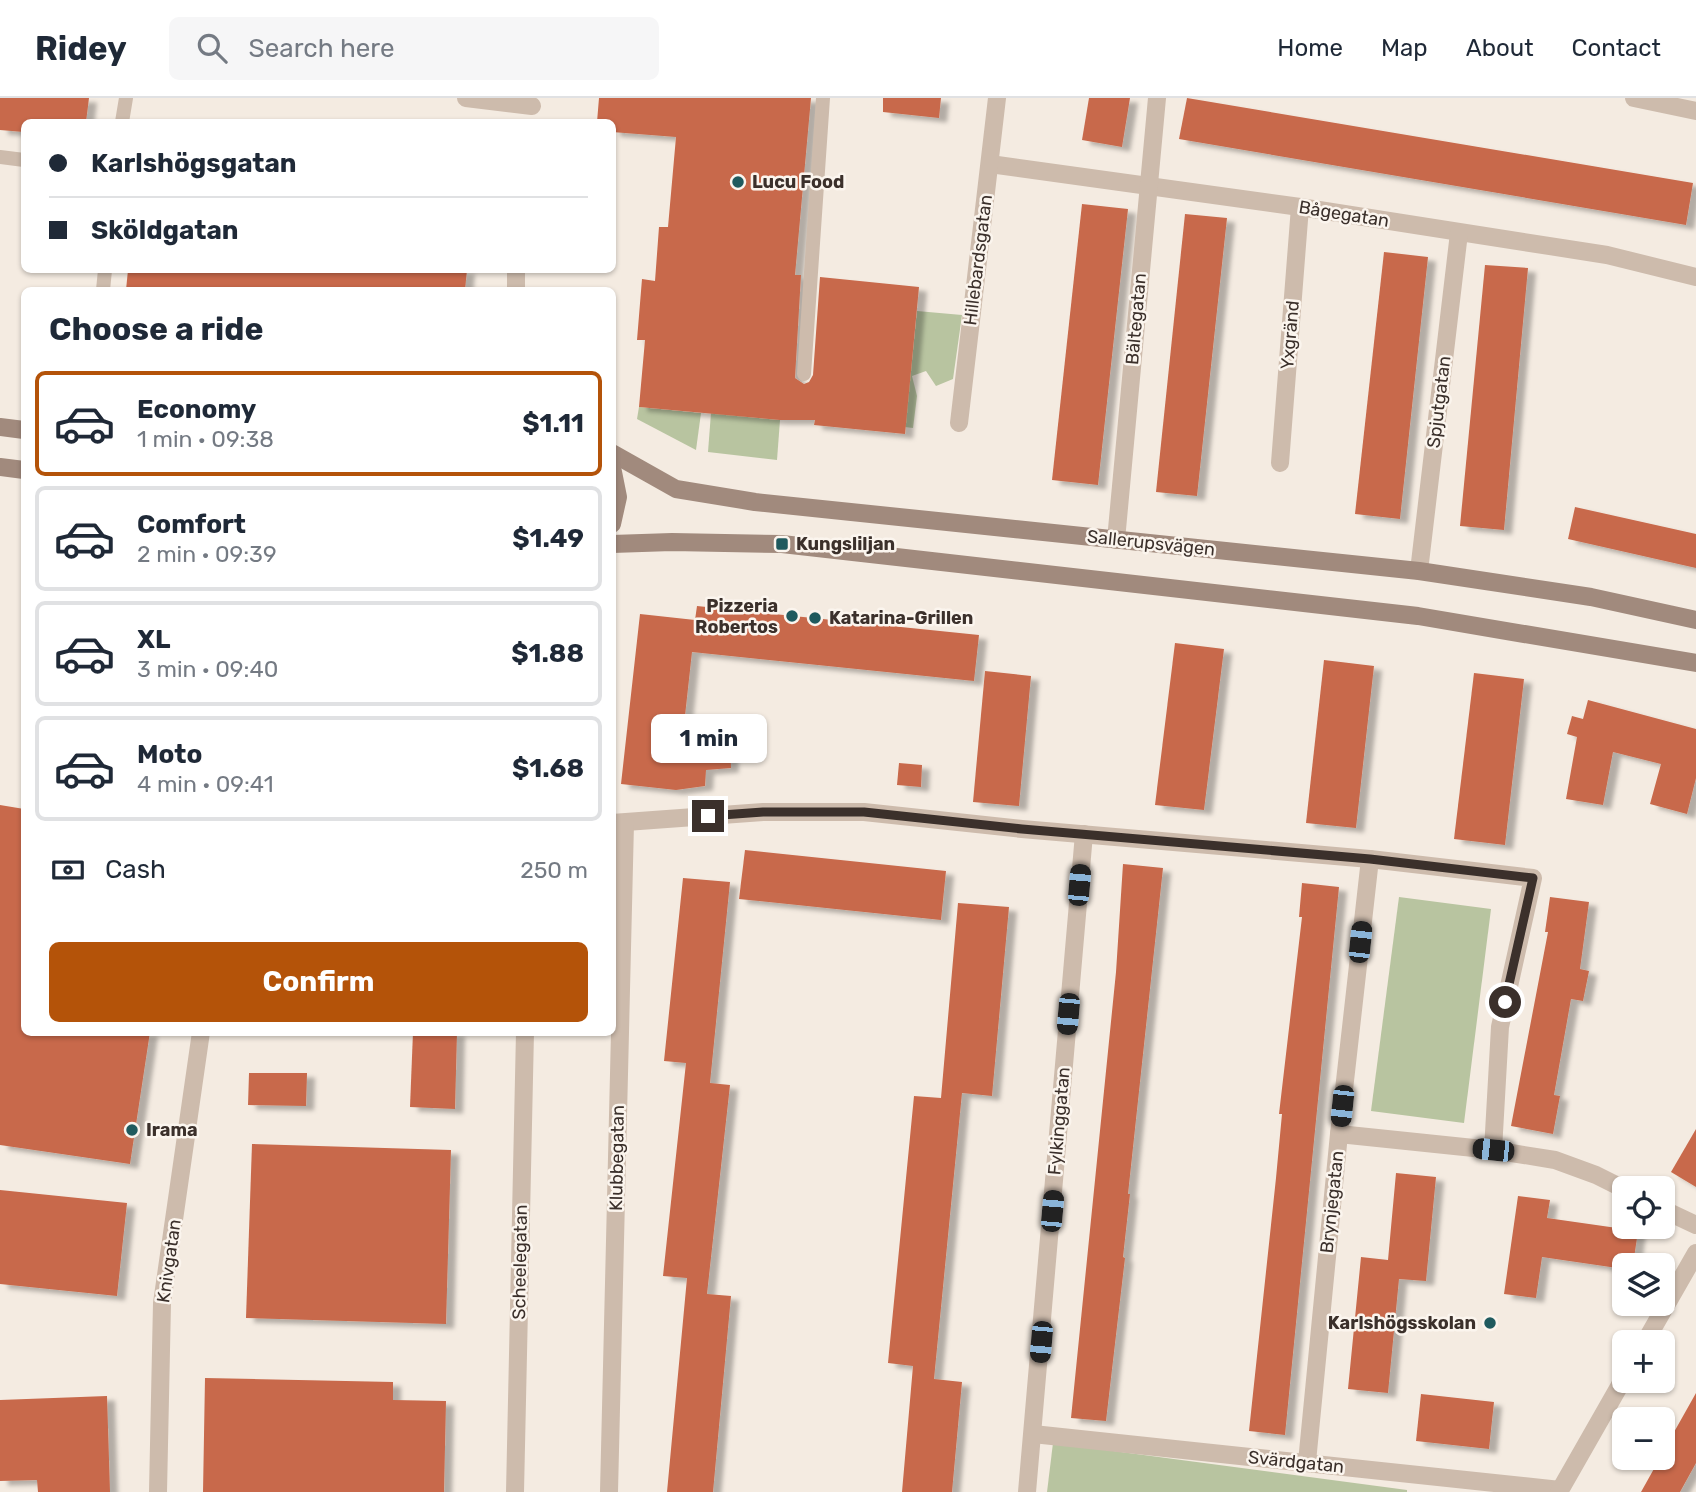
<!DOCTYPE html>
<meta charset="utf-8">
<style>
body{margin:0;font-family:Rubik,sans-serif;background:#f6f6f7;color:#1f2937;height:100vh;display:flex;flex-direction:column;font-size:26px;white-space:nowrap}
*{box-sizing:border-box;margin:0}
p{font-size:23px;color:#747a83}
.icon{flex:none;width:38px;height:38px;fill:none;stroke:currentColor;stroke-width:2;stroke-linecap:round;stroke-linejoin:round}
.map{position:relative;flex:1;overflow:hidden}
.side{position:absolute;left:21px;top:189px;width:595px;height:749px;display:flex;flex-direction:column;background:#fff;border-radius:10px;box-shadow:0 2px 5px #0004}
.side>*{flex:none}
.guide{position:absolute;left:21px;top:21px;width:595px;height:154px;border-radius:10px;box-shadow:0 2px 5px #0004;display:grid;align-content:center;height:154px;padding:0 28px;background:#fff}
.buttons{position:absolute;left:1612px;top:1078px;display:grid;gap:14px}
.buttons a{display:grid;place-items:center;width:63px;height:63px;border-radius:10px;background:#fff;box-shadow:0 2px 5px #0004;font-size:35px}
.end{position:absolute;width:32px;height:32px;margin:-16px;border:9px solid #3b302b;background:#fff;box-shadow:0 0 0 4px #fff}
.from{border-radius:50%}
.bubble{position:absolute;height:49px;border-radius:10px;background:#fff;box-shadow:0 2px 5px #0004;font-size:23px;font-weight:700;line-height:49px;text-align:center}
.car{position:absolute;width:21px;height:42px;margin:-21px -10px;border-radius:9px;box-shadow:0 0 5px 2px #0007;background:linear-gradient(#222 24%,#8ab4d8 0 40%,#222 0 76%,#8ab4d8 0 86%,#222 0)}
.guide b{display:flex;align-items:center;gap:24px;height:66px;font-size:26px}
.guide b+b{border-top:2px solid #e0e1e3}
.guide i{width:18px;height:18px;background:#1f2937}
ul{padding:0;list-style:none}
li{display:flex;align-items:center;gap:21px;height:105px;margin:0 14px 10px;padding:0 14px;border:4px solid #e0e1e3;border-radius:10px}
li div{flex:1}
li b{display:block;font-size:26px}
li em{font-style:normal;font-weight:700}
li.current{border-color:#b45309}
li>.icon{width:63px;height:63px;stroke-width:1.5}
h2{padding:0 28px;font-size:32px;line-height:84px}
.pay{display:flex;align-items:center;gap:18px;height:77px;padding:0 28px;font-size:26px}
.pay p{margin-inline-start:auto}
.button{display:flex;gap:14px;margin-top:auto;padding:14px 28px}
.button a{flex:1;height:80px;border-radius:10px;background:#b45309;color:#fff;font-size:28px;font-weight:700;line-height:80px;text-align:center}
header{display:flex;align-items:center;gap:42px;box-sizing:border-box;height:98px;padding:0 35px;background:#fff;border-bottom:2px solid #e0e1e3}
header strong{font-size:33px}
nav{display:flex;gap:38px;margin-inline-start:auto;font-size:24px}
.search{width:490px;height:63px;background:#f6f6f7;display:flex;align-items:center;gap:18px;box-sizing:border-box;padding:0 24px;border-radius:10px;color:#747a83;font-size:26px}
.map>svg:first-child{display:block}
.green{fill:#b8c4a0}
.building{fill:#c8694b;filter:url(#shadow)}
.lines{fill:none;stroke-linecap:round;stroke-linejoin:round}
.service{stroke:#cdbbac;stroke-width:14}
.minor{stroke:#cdbbac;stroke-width:18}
.secondary{stroke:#a18a7d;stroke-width:18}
.route{stroke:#3b302b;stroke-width:9}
.poi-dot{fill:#1f5a5e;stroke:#fbf5ee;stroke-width:2.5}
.labels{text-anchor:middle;stroke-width:5;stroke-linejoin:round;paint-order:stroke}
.poi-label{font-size:18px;font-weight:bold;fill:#3b302b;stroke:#fbf5ee;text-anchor:start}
.street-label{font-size:18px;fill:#3b302b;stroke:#fbf5ee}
</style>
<header>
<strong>Ridey</strong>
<div class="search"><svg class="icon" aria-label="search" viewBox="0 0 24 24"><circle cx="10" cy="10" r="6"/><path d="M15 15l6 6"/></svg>Search here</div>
<nav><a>Home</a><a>Map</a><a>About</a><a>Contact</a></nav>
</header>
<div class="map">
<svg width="1696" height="1394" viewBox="0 0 1696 1394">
<defs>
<filter id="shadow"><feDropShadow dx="8" dy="4.5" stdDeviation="2" flood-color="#0004"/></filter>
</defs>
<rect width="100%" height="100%" fill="#f4ebe1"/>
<g class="green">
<path d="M 917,213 L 962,217 L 953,281 L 936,288 L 926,273 L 912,278 L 917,298 L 913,330 L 905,329 Z"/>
<path d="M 639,309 L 701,315 L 696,352 L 637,321 Z"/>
<path d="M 711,315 L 780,322 L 777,362 L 708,354 Z"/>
<path d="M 1399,799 L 1491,811 L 1464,1025 L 1371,1013 Z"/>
<path d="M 1053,1345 L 1407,1392 L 1407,1394 L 1047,1394 Z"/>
</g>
<g class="building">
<path d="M 0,0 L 89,0 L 86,24 L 24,24 L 24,34 L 0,32 Z"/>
<path d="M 599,0 L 811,0 L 795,177 L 801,177 L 795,280 L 804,286 L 809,284 L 813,277 L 820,179 L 919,189 L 905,336 L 814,327 L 815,322 L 780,322 L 639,309 L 645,242 L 637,242 L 642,181 L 655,183 L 659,129 L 668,129 L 676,39 L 612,34 L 612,24 L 597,24 Z"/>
<path d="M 883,0 L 941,0 L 939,20 L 883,14 Z"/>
<path d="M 1089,0 L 1130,0 L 1122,49 L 1082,42 Z"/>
<path d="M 1187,0 L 1693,85 L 1686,127 L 1179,41 Z"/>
<path d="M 1082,106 L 1128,111 L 1098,387 L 1052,382 Z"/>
<path d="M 1185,116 L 1227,120 L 1197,398 L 1156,394 Z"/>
<path d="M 1384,154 L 1428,159 L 1400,421 L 1355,416 Z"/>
<path d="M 1485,167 L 1528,170 L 1504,432 L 1460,428 Z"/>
<path d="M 128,172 L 467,172 L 465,192 L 126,192 Z"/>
<path d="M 1575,409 L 1696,436 L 1696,470 L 1568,441 Z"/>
<path d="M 697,508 L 979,537 L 974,583 L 692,554 L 682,645 L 730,640 L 731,670 L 706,672 L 705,688 L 676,692 L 621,686 L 640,516 L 695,522 Z"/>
<path d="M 1175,545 L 1224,551 L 1204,712 L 1155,707 Z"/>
<path d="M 1324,562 L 1374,568 L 1356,730 L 1306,725 Z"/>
<path d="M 985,573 L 1031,578 L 1019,708 L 973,704 Z"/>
<path d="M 1474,575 L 1524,581 L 1505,747 L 1454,741 Z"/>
<path d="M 1588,602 L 1696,631 L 1696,680 L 1687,716 L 1650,706 L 1661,666 L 1613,654 L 1603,707 L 1566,701 L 1577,639 L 1567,636 L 1572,618 L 1583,621 Z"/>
<path d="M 899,665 L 922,667 L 921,689 L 897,687 Z"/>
<path d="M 0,707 L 24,711 L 24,934 L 150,934 L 130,1066 L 0,1047 Z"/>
<path d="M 745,752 L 946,773 L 941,822 L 739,801 Z"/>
<path d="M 1123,766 L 1163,770 L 1128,1096 L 1130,1096 L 1123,1159 L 1125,1160 L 1106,1323 L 1071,1320 L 1116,874 Z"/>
<path d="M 683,780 L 730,784 L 710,985 L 730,987 L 707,1196 L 731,1198 L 713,1394 L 667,1394 L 687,1180 L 663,1178 L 686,965 L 664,963 Z"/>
<path d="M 1302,785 L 1339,789 L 1285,1337 L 1249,1333 L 1276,1080 L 1282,1016 L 1279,1016 L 1302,819 L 1299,819 Z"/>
<path d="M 1550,799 L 1589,804 L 1580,871 L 1589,873 L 1583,903 L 1571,901 L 1554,997 L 1560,998 L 1553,1036 L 1511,1028 L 1548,834 L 1545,834 Z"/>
<path d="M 958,805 L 1009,809 L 992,998 L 962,995 L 934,1281 L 962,1284 L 952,1394 L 902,1394 L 913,1268 L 888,1265 L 914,998 L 941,1000 Z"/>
<path d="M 413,934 L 457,934 L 455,1011 L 410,1009 Z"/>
<path d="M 249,975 L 307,975 L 306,1008 L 248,1007 Z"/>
<path d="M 1696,1031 L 1696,1089 L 1671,1074 Z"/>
<path d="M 252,1046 L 451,1052 L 446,1226 L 246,1220 Z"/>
<path d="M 1396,1075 L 1436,1079 L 1426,1183 L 1399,1181 L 1388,1295 L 1348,1291 L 1361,1159 L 1388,1162 Z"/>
<path d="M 0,1092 L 127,1105 L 117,1198 L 0,1186 Z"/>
<path d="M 1518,1098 L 1550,1102 L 1547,1120 L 1638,1133 L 1633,1167 L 1624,1167 L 1624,1171 L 1542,1159 L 1536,1200 L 1504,1196 Z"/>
<path d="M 205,1280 L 393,1284 L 393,1302 L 446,1303 L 444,1394 L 203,1394 Z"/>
<path d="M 1696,1295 L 1696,1365 L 1680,1394 L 1641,1394 L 1660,1360 L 1662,1360 L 1669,1343 Z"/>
<path d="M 1421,1296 L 1494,1304 L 1489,1351 L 1416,1343 Z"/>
<path d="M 107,1298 L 110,1394 L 38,1394 L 37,1382 L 0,1383 L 0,1302 Z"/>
</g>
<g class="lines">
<g class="service">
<path d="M 122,24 L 126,0"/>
<path d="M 0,59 L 24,62"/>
<path d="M 103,192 L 105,172"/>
<path d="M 804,276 L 823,0"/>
</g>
<g class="minor">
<path d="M 466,0 L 532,8"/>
<path d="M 1634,0 L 1696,13"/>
<path d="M 990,66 L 1300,109 L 1607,157 L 1696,179"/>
<path d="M 516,172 L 516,192"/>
<path d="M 959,325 L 997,0"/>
<path d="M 1280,365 L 1300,109"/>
<path d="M 1116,442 L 1157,0"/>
<path d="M 1419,473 L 1459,135"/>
<path d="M 612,725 L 763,714 L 864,714 L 1022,731 L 1370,761 L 1533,780 L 1500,929 L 1493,1052"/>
<path d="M 1339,1036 L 1493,1052 L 1555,1062 L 1596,1077 L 1624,1091"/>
<path d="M 1662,1111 L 1696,1127"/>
<path d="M 1645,1244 L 1696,1155"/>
<path d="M 1033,1336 L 1560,1392"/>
<path d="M 1307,1364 L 1339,1036 L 1370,761"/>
<path d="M 158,1394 L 162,1205 L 201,934"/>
<path d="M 515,1394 L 525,934"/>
<path d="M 609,1394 L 625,725"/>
<path d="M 1027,1394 L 1084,736"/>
<path d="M 1559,1394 L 1624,1280"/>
</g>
<g class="secondary">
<path d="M 0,329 L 24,332"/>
<path d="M 612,355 L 676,391 L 755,404 L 1419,473 L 1591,499 L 1696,522"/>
<path d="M 0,369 L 24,372"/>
<path d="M 612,369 L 618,399 L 612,426"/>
<path d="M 612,446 L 672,444 L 782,446 L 1418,518 L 1696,565"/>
</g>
</g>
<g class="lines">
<path class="route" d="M 708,718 L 763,714 L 864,714 L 1022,731 L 1370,761 L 1533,780 L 1505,904"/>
</g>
<g class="poi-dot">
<circle cx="738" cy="84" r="7"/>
<rect x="775" y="439" width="14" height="14" rx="3.5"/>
<circle cx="792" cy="518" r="7"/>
<circle cx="815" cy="520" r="7"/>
<circle cx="132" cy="1032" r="7"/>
<circle cx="1490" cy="1225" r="7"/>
</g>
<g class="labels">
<g class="poi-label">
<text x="752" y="90">Lucu Food</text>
<text x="796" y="452">Kungsliljan</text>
<text x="778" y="514" text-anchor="end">Pizzeria<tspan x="778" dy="21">Robertos</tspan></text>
<text x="829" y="526">Katarina-Grillen</text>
<text x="146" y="1038">Irama</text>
<text x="1476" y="1231" text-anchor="end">Karlshögsskolan</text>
</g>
<g class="street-label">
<text transform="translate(1344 116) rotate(9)" y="6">Bågegatan</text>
<text transform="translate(978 162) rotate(-83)" y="6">Hillebardsgatan</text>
<text transform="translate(1136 221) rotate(-85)" y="6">Bältegatan</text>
<text transform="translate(1290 237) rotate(-85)" y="6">Yxgränd</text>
<text transform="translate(1439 304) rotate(-83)" y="6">Spjutgatan</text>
<text transform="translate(1151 445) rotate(6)" y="6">Sallerupsvägen</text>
<text transform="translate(1059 1023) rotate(-85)" y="6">Fylkinggatan</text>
<text transform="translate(617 1060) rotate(-89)" y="6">Klubbegatan</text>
<text transform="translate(1332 1104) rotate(-84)" y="6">Brynjegatan</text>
<text transform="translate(169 1163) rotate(-82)" y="6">Knivgatan</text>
<text transform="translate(520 1164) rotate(-89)" y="6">Scheelegatan</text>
<text transform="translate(1296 1364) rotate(6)" y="6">Svärdgatan</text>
</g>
</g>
</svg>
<div class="buttons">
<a><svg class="icon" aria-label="locate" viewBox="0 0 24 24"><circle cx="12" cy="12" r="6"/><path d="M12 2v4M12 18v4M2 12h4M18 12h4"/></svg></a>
<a><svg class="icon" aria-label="layers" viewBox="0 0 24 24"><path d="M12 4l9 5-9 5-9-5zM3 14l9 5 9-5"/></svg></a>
<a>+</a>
<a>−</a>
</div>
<i class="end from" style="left:1505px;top:904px"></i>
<i class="end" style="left:708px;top:718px"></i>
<div class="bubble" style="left:651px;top:616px;width:116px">1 min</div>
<i class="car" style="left:1079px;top:787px;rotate:5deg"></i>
<i class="car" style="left:1360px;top:844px;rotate:6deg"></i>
<i class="car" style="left:1068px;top:916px;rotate:185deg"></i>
<i class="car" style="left:1342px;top:1008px;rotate:186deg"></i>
<i class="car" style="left:1493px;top:1052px;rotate:276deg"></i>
<i class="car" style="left:1052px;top:1113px;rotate:5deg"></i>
<i class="car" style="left:1041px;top:1244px;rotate:185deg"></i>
<div class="guide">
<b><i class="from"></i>Karlshögsgatan</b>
<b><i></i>Sköldgatan</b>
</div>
<section class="side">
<h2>Choose a ride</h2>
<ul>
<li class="current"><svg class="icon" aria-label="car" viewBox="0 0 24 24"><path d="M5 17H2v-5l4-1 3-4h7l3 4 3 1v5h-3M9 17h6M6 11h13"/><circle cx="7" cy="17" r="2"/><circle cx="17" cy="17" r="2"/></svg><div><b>Economy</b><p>1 min · 09:38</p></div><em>$1.11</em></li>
<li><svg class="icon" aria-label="car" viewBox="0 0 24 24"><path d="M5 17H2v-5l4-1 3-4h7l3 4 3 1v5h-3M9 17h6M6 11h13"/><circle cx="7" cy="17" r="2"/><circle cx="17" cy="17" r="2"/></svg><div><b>Comfort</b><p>2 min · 09:39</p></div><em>$1.49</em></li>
<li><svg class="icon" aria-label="car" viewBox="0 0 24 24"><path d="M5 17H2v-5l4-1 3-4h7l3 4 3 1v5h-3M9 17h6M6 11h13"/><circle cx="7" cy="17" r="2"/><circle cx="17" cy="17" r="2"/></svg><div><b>XL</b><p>3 min · 09:40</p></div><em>$1.88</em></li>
<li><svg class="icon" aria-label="car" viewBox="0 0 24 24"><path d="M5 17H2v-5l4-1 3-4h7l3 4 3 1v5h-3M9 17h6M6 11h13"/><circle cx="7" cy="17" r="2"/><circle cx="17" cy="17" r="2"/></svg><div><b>Moto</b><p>4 min · 09:41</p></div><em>$1.68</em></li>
</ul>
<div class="pay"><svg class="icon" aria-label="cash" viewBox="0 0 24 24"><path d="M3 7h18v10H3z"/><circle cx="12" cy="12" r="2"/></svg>Cash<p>250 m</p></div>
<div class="button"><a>Confirm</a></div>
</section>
</div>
